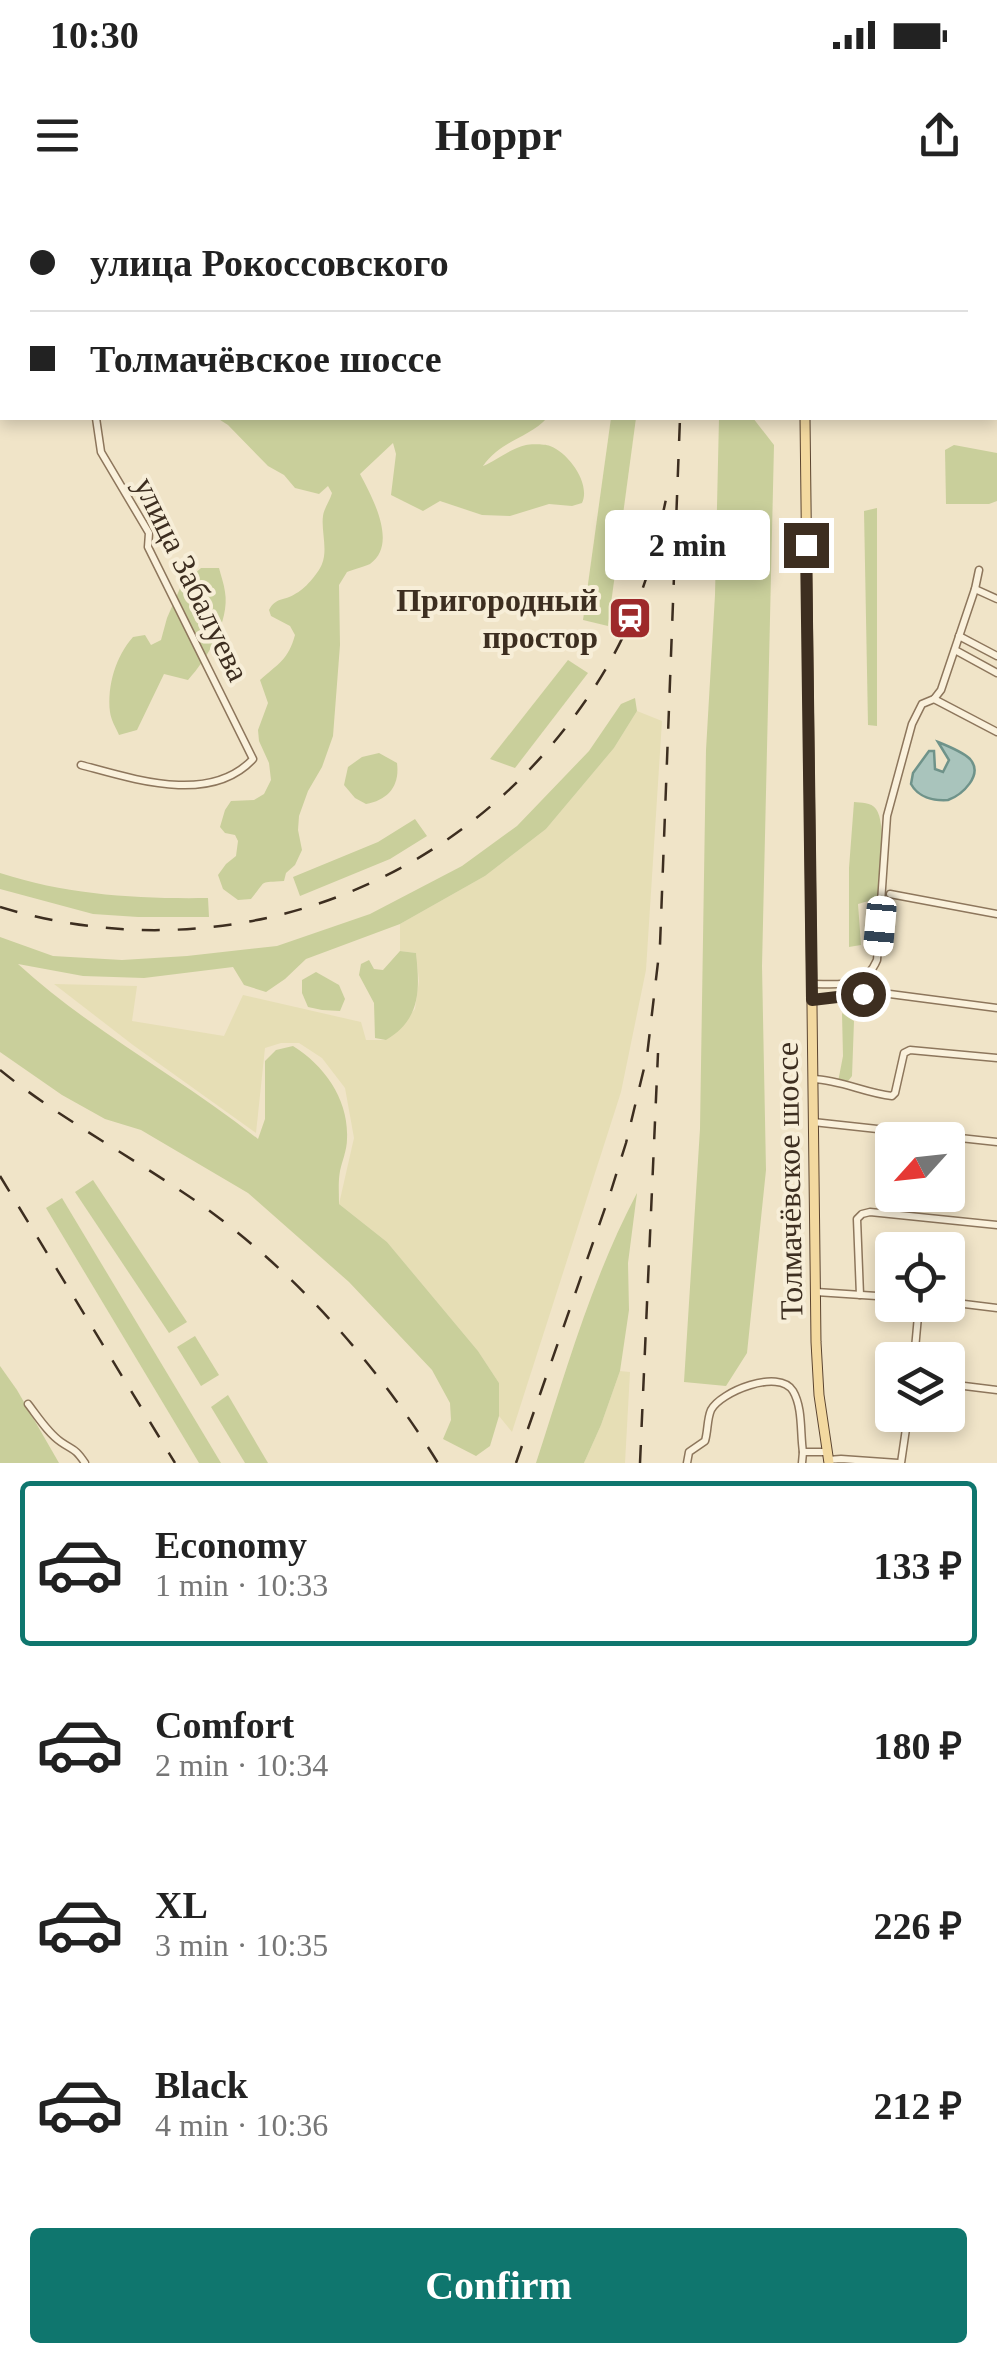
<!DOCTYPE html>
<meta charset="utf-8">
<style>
body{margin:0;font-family:"Times New Roman",serif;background:#f6f6f6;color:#222;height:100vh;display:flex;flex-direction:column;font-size:38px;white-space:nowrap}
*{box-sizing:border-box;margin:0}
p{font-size:32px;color:#767676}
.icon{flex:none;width:55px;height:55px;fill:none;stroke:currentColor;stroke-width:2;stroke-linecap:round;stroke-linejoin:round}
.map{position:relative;height:1263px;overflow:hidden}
.panel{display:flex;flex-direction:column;background:#fff;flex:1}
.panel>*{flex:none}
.banner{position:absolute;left:0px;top:0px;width:998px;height:220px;box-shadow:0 5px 15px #0003;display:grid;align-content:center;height:220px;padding:0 30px;background:#fff}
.needle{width:65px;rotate:243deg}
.fabs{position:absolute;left:875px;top:922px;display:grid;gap:20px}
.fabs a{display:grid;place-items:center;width:90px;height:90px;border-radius:10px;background:#fff;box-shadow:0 5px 15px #0003;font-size:50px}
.end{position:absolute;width:45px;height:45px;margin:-22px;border:12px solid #3d2e20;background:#fff;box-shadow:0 0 0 5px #fff}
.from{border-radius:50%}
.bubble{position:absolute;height:70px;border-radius:10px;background:#fff;box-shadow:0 5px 15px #0003;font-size:32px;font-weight:700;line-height:70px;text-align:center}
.car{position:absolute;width:30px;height:60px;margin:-30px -15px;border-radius:12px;box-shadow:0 0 8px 2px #0007;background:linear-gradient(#fff 24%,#345 0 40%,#fff 0 76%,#345 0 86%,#fff 0)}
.banner b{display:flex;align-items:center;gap:35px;height:95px;font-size:38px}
.banner b+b{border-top:2px solid #e0e0e0}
.banner i{width:25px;height:25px;background:#222}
ul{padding:18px 0 0;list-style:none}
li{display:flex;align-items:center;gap:30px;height:165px;margin:0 20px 15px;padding:0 10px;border:5px solid transparent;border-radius:10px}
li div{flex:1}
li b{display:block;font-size:38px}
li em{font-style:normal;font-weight:700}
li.current{border-color:#0f766e}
li>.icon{width:90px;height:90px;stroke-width:1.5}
.action{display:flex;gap:20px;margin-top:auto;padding:20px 30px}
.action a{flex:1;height:115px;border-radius:10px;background:#0f766e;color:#fff;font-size:40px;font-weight:700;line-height:115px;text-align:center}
.status{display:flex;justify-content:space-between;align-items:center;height:70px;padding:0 50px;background:#fff;direction:ltr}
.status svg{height:28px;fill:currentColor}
header{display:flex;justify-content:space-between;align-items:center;height:130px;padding:0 30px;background:#fff;font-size:45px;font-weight:700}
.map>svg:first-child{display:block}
.farmland{fill:#e6deb5}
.green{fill:#c9cf9b}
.water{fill:#a9c4bc;stroke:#6f938a;stroke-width:2.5}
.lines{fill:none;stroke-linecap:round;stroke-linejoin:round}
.minor-casing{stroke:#8d765c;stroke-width:9}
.major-casing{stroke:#5b4430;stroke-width:11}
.minor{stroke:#faf1dc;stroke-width:6}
.major{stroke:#f3d9a0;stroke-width:9}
.rail{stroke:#3d2e20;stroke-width:2.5;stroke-dasharray:18 18;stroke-linecap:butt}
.route{stroke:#3d2e20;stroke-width:12}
.labels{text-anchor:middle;stroke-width:8;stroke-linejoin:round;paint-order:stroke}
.street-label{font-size:32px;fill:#3d2e20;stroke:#f7eed8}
.poi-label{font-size:32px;font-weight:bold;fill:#3d2e20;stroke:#f7eed8;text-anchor:end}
</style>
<div class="status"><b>10:30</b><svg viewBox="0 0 49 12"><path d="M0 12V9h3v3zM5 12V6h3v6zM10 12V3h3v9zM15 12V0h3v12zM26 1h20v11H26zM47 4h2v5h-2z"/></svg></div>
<header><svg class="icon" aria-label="menu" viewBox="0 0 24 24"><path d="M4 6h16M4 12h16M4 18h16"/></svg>Hoppr<svg class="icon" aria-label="share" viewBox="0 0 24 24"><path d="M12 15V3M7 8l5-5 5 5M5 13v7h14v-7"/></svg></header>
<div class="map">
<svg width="997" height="1263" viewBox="0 0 997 1263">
<rect width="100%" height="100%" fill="#f0e4c8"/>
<g class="farmland">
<path d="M 637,511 L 662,521 L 646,770 L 621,892 L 512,1232 L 499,1216 L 499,1183 L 478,1151 L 387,1042 L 339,1004 L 354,938 L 345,888 L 322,858 L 299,843 L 281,843 L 265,848 L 256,933 L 133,845 L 54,784 L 137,786 L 132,821 L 224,836 L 243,795 L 361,822 L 366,840 L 386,840 L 415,809 L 419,781 L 416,753 L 400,751 L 400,724 L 485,676 L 546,629 L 614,548 Z"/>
<path d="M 620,1171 L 630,1172 L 625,1263 L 584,1263 L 601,1225 Z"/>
</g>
<g class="green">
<path d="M 217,218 L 547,218 C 529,238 501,240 483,266 C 496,261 511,248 526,245 C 530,244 545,244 550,246 C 569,253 591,284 582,303 L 572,306 L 549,304 L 510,316 L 482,315 L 440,301 L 423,311 L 391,295 L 396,254 L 393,243 L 360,274 C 371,295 399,344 370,364 C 364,367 354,369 347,372 L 339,385 L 340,445 L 333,536 L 322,567 L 308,591 L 299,616 L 298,630 L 302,650 L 295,665 L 286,673 L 284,681 C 257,683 268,679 251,699 L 238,700 L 223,689 L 218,675 L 226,664 L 236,656 L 238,641 L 235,635 L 225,633 L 220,627 L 225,610 L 231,601 L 254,600 L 264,594 L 271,580 L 269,563 L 259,541 L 258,530 L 268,503 L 260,480 C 279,463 288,460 295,435 L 290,426 L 271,416 L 269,410 C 276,397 284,401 295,394 C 304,390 318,374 322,364 C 328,349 321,331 323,316 C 324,308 330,301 332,293 L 328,286 L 319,294 L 295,288 L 284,275 L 268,266 L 228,225 Z"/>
<path d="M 611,218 L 636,218 L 608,426 L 583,420 Z"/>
<path d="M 719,218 L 753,218 L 774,245 L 762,766 L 766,970 L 747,1153 L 726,1186 L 684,1182 L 700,929 L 706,550 L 715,395 Z"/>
<path d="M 954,245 L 997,253 L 997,301 L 989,304 L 946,304 L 945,250 Z"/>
<path d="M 877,308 L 877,526 L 868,525 L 864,311 Z"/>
<path d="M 201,368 L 219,368 C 221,376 224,384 225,392 C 230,421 207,459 188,480 L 164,474 L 137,530 L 119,535 C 116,528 111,520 110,512 C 107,485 116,456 133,437 L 145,435 L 151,445 L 161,440 L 167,418 L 181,386 Z"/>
<path d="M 568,460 L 588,473 L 515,568 L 490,559 Z"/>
<path d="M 635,498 L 637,511 L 614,548 L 546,629 L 485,676 L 400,724 L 306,759 L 285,779 L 266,792 L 244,785 L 233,767 L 144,778 L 83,776 L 18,764 C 91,831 180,877 258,939 L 265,919 L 265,861 L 276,850 L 293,846 C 325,866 349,900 347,939 C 347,950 342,961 340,971 C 338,982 339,993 339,1004 L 387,1042 L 478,1151 L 499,1183 L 499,1216 L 490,1246 L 476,1256 L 443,1239 L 451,1220 L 450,1203 L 432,1170 L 349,1082 L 248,993 L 141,930 L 105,919 L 62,895 L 0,852 L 0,737 L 53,756 L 122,760 L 187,756 L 277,746 L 370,714 L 462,666 L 517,626 L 589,551 L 621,504 Z"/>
<path d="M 379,553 L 397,563 C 400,586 388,600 366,604 L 355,598 L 344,585 L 348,567 L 362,557 Z"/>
<path d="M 854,602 C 861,603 871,602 876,609 C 887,624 880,679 879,698 L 858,704 L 861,745 L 849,747 L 849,668 Z"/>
<path d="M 415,619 L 427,636 L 390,659 L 300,696 L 293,677 L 378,642 Z"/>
<path d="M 0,673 C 68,695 137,699 208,698 L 209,717 L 138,717 L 93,714 L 0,689 Z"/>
<path d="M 400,751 L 416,753 C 420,790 421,819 386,840 L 375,838 L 374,803 L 359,775 L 361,764 L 369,760 L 374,769 L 383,770 Z"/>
<path d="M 316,772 L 339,785 L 345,799 L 340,811 L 322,810 L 308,807 L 302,793 L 302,780 Z"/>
<path d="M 842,813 L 854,821 L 852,876 L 845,885 L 838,882 L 843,856 Z"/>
<path d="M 93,980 L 187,1122 L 169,1133 L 75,992 Z"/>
<path d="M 637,993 L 628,1063 L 629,1110 L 620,1171 L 601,1225 L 584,1263 L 536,1263 C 566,1171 592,1078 637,993 Z"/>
<path d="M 62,998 L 221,1263 L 199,1263 L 46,1008 Z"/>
<path d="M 195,1136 L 219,1175 L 201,1186 L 177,1147 Z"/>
<path d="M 0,1166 L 17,1190 L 59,1263 L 0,1263 Z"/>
<path d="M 228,1195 L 268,1263 L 245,1263 L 211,1207 Z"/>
</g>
<path class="water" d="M 938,542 C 948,546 963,552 970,559 C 984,575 962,595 948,600 C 933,601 918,597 911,584 L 913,573 L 929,551 L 934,551 L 935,569 L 943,572 L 949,560 Z"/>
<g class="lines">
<g class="minor-casing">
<g id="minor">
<path d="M 0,65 L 2,69"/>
<path d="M 0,151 L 2,155"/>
<path d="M 0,166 L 2,164"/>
<path d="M 975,389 L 997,399"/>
<path d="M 959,436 L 997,456"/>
<path d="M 955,450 L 997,473"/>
<path d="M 934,499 L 997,532"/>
<path d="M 81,565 C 134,579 210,605 253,559 L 148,347 L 149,333 L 101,252 L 96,218"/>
<path d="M 890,694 L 997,714"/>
<path d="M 813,784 C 839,784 865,789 877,760 L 887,616 L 912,524 L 922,504 L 934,499 L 941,490 L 975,389 L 979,370"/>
<path d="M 812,799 L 882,793 L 997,808"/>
<path d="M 813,879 C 841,880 865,893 892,896 L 895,893 L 904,853 L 910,850 L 997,858"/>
<path d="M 813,922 L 997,942"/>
<path d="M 816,1092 L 892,1097"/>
<path d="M 860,1095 L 857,1019 L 862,1014 L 870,1012 L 997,1025"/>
<path d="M 948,1102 L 997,1108"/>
<path d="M 914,1160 L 919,1105"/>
<path d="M 948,1184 L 997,1190"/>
<path d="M 28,1204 C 38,1217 48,1233 61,1242 C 74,1251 75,1248 85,1263"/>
<path d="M 828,1260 L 841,1259 L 898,1263"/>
<path d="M 687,1263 L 689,1252 L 705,1241 C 708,1231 707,1219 711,1210 C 720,1192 779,1168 793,1191 C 803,1208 800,1233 803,1252"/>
<path d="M 802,1263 L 803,1252 L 826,1252"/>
<path d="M 901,1263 L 908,1215"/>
</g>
</g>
<g class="major-casing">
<g id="major">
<path d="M 806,2 L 806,0"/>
<path d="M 805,218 L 816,1142 L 819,1195 L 829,1263"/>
</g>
</g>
<use href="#minor" class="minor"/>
<use href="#major" class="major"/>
<g class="rail">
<path d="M 689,2 L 689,0"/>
<path d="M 0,707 C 208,770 428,702 563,531 C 594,492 621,448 638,401 C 651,368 659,333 666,299"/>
<path d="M 0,870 C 63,921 136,959 203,1006 C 298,1075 376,1163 438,1263"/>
<path d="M 0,976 L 175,1263"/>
<path d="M 516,1263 L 611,991 L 626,943 L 647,856 L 660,745 L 680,218"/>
<path d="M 640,1263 L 658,853"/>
</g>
</g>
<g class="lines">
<path class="route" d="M 806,345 L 812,800 L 863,794"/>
</g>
<defs>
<g id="station-square" transform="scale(2.25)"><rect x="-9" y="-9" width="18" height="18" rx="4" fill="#9e2a2b" stroke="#f7eed8"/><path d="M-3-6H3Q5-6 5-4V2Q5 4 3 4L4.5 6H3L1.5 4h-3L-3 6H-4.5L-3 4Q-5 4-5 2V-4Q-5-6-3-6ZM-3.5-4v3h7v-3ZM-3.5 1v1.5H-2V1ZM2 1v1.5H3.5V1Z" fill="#fff"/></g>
</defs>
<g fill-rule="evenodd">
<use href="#station-square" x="630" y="418"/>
</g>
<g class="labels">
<g class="street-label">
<text transform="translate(192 379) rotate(64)" y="11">улица Забалуева</text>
<text transform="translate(789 981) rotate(-91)" y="11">Толмачёвское шоссе</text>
</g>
<g class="poi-label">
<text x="598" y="411">Пригородный<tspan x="598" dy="37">простор</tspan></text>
</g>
</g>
</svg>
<div class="fabs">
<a><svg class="needle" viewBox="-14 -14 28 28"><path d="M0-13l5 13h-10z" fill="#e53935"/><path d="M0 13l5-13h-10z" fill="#767676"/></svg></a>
<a><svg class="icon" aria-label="locate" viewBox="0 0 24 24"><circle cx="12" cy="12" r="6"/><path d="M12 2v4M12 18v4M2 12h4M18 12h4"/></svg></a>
<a><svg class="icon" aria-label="layers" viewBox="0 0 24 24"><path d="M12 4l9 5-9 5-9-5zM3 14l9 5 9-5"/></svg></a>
</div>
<i class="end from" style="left:863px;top:794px"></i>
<i class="end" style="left:806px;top:345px"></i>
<div class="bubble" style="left:605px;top:310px;width:165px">2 min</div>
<i class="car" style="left:880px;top:726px;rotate:185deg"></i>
<div class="banner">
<b><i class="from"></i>улица Рокоссовского</b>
<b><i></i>Толмачёвское шоссе</b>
</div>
</div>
<section class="panel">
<ul>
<li class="current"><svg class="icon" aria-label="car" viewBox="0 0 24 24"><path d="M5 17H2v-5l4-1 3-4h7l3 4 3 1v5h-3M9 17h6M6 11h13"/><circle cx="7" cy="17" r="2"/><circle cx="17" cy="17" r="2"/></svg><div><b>Economy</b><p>1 min · 10:33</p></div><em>133 ₽</em></li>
<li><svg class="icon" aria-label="car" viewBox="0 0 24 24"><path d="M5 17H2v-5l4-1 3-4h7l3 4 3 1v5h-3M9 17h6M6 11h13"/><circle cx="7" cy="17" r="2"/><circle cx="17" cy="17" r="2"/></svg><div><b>Comfort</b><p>2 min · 10:34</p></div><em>180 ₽</em></li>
<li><svg class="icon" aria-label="car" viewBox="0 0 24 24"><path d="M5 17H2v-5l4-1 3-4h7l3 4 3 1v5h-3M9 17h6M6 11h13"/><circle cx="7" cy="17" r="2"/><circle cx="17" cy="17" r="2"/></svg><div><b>XL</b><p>3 min · 10:35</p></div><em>226 ₽</em></li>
<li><svg class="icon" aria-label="car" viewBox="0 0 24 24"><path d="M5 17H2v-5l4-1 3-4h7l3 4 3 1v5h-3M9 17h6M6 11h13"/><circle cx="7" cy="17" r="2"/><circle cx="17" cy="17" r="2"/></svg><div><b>Black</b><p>4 min · 10:36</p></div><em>212 ₽</em></li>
</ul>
<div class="action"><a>Confirm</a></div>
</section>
